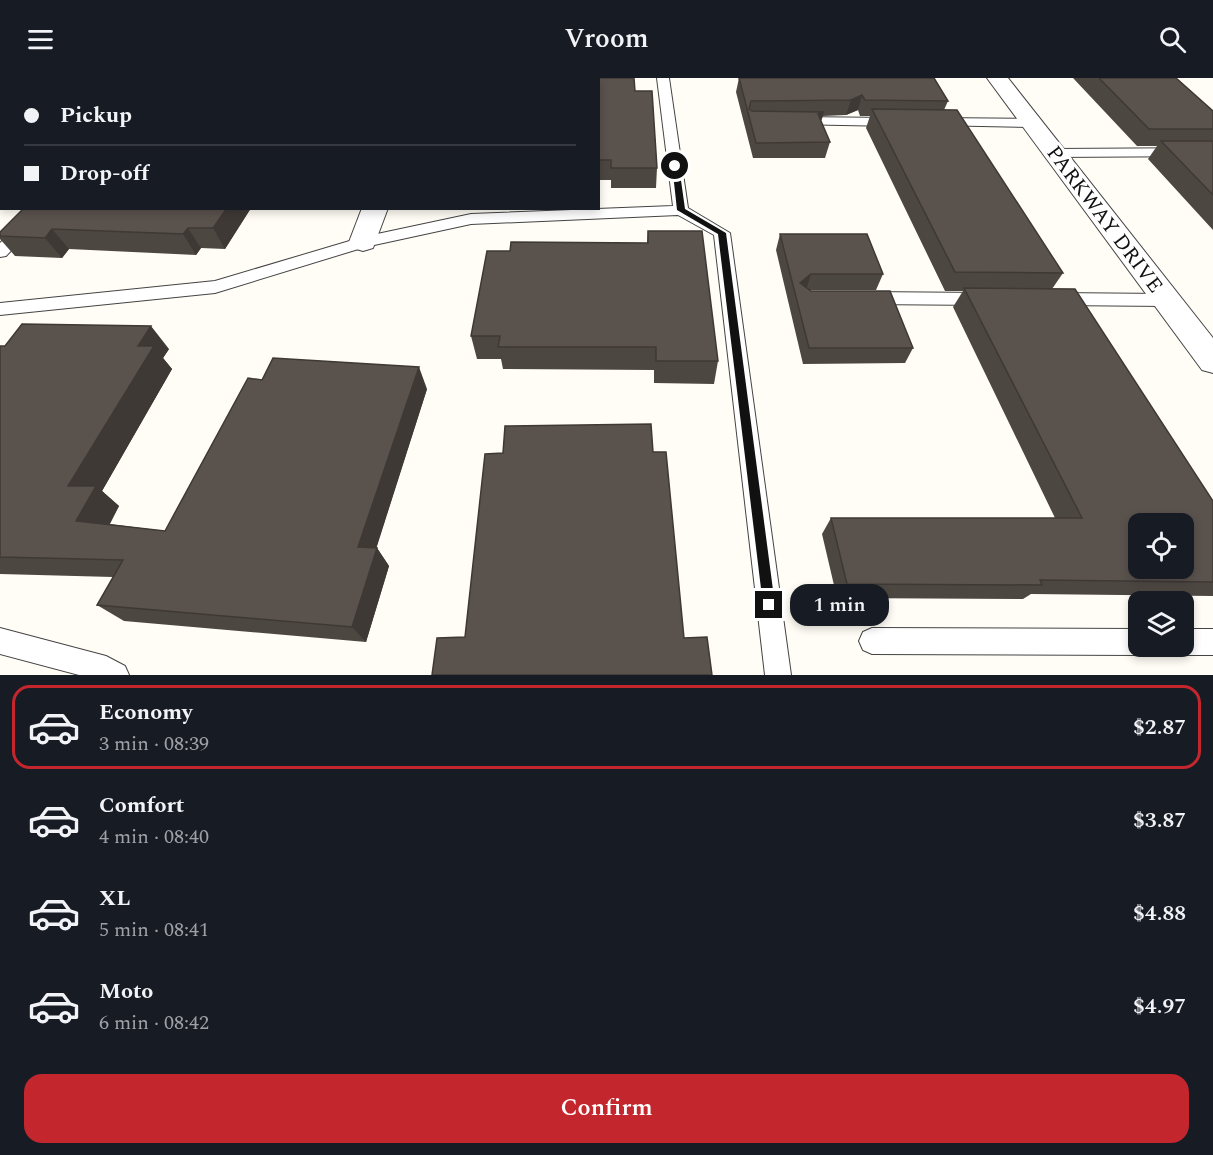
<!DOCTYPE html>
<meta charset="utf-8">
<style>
body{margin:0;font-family:Spectral,serif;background:#242831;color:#f1f3f6;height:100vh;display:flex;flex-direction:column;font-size:22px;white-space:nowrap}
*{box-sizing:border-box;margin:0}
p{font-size:20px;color:#9ea1a6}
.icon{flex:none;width:33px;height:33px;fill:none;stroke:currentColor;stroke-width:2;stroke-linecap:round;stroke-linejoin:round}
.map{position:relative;height:597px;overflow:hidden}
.details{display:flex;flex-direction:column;background:#171b24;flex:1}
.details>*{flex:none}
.hud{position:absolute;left:0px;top:0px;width:600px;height:132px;box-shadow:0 3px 9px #0003;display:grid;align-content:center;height:132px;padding:0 24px;background:#171b24}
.buttons{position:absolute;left:1128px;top:435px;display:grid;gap:12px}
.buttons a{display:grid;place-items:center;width:66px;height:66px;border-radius:12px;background:#171b24;box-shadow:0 3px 9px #0003;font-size:30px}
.end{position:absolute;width:27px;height:27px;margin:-14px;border:8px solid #111;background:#fff;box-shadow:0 0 0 3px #fff}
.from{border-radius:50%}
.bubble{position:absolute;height:42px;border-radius:18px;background:#171b24;box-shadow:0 3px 9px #0003;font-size:20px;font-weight:600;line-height:42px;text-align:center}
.hud b{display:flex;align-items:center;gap:21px;height:57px;font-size:22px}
.hud b+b{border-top:2px solid #363941}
.hud i{width:15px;height:15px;background:#f1f3f6}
ul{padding:10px 0 0;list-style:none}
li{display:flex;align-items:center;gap:18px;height:84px;margin:0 12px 9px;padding:0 12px;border:3px solid transparent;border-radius:18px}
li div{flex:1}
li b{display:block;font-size:22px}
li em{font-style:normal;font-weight:600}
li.current{border-color:#c4262e}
li>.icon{width:54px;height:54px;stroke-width:1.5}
.primary-button{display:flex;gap:12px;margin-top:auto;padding:12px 24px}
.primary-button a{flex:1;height:69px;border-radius:18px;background:#c4262e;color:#fff;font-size:24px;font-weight:600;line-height:69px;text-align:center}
header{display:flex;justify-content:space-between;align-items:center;height:78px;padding:0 24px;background:#171b24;font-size:27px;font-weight:600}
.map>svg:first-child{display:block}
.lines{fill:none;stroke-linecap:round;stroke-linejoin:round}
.lane-casing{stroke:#444;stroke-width:2}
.street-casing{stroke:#444;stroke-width:2}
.lane{fill:#fff;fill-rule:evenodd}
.street{fill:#fff;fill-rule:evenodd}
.wall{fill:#4d4742}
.shaded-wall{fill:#3f3936}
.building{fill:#5a524d;stroke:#3f3936;stroke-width:1.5;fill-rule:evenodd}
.route{fill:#111}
.labels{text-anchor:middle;stroke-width:6;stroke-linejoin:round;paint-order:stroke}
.street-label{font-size:21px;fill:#111;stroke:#fff}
</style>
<header><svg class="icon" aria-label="menu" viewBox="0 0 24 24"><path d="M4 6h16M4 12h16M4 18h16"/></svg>Vroom<svg class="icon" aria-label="search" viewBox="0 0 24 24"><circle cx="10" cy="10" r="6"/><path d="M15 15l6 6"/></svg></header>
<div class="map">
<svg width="1213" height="597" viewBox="0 0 1213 597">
<rect width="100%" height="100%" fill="#fffdf5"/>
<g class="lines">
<g class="lane-casing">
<g id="lane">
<path d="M 657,0 L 669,0 L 688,130 L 730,155 L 791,597 L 765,597 L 714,157 L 678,137 L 471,146 L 365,169 L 215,215 L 0,237 L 0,225 L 215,203 L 363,159 L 471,136 L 673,128 Z"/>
<path d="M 796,39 L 893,40 L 900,44 L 893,48 L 791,46 L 791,40 Z"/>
<path d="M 937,40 L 1031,41 L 1038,45 L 1031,49 L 932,47 L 930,44 Z"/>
<path d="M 1213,70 L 1213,78 L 1054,79 L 1047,75 L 1054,71 Z"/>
<path d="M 36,130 L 52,130 L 6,178 L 0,179 L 0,165 Z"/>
<path d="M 866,214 L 984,215 L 990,217 L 993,221 L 990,225 L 984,227 L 866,226 L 857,220 Z"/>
<path d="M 1055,215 L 1166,216 L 1172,218 L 1175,222 L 1172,226 L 1166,228 L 1055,227 L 1049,225 L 1046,221 L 1049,217 Z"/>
<path d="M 0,550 L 106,578 L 125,588 L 129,597 L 79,597 L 0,576 Z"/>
<path d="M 872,550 L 1138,551 L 1138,568 L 1149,568 L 1147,573 L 1138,577 L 872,576 L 863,572 L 859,563 L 863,554 Z"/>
<path d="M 1184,551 L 1213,551 L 1213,577 L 1184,577 L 1175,573 L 1173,568 L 1184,568 Z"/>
</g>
</g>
<g class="street-casing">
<g id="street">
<path d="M 42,0 L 62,0 L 41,2 Z"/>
<path d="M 411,0 L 431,0 L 410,2 Z"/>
<path d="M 987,0 L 1008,0 L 1213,260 L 1213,295 L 1202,292 Z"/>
<path d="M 0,21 L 2,21 L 0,35 Z"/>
<path d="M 362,130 L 388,130 L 373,170 L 363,173 L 353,170 L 349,164 Z"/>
</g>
</g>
<use href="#lane" class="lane"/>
<use href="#street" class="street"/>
</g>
<g class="wall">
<path d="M 739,0 L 934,0 L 948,23 L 944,32 L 1063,195 L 1052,211 L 1213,423 L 1213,518 L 1031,516 L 1023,521 L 837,520 L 822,456 L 831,440 L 1055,440 L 953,229 L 963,213 L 945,213 L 866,50 L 870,38 L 860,38 L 858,32 L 846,37 L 823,38 L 821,43 L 830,64 L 825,80 L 753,80 L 736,14 Z"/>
<path d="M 1073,0 L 1176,0 L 1213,33 L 1213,152 L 1148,81 L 1157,68 L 1137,68 Z"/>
<path d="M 598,2 L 635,13 L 657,90 L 656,110 L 611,110 L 611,102 L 598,102 Z"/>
<path d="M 251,130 L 225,171 L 201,170 L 196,177 L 69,171 L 62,180 L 15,178 L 0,161 L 0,154 Z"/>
<path d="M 648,153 L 718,283 L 714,306 L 654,305 L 654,292 L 503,291 L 501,281 L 477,281 L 471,258 L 510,173 L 647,165 Z"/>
<path d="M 780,156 L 883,196 L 876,212 L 810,212 L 913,270 L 905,285 L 803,286 L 776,172 Z"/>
<path d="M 0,268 L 169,271 L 163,280 L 172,291 L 102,413 L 119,428 L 110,446 L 165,453 L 427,311 L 376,470 L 377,470 L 389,488 L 366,564 L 124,543 L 97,527 L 113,499 L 0,496 Z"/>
</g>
<g class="shaded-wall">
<path d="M 323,0 L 336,0 L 336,2 L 322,2 Z"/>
<path d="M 862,17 L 858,32 L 846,37 L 851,22 Z"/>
<path d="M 824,34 L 819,49 L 818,36 Z"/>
<path d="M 227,130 L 251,130 L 225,171 L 213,150 Z"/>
<path d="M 188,150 L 201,170 L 196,177 L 183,156 Z"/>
<path d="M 52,151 L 69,171 L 62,180 L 45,160 Z"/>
<path d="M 811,196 L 806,212 L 800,205 Z"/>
<path d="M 151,248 L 169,271 L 163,280 L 172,291 L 102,413 L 119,428 L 101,461 L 76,443 L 68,408 L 138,268 Z"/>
<path d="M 419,289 L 427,311 L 371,487 L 358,469 Z"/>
<path d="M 377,470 L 389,488 L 366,564 L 352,549 Z"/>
</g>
<g class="building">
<path d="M 161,0 L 323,0 L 322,2 L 159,2 Z"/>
<path d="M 490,0 L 634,0 L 635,13 L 652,13 L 657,90 L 611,90 L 611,82 L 598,82 L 598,2 L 490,2 Z"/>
<path d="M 739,0 L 934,0 L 948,23 L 865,22 L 862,17 L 851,22 L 751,23 L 749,31 L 752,33 L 824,34 L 818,36 L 830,64 L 756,65 Z"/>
<path d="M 1099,0 L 1176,0 L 1213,33 L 1213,51 L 1149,51 Z"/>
<path d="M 872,31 L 957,32 L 1063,195 L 955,194 Z"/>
<path d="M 1161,63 L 1213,63 L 1213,117 Z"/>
<path d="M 24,130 L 227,130 L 213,150 L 188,150 L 183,156 L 52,151 L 45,160 L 0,158 L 0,154 Z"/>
<path d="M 648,153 L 702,153 L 718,283 L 656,283 L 656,269 L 498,269 L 500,258 L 471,258 L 487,173 L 510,173 L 511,164 L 648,165 Z"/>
<path d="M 780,156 L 867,156 L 883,196 L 811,196 L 800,205 L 811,213 L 890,213 L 913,270 L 809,270 Z"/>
<path d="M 964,210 L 1075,211 L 1213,423 L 1213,504 L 1040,502 L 1042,507 L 847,506 L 831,440 L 1082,440 ZM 1138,446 L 1184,446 L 1184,490 L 1138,490 Z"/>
<path d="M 22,246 L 151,248 L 138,268 L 154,268 L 68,408 L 96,408 L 76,443 L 165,453 L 248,300 L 262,302 L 273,280 L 419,289 L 358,469 L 377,470 L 352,549 L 97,527 L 123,482 L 0,479 L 0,268 L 5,268 Z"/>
<path d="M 651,346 L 653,374 L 666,374 L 684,560 L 707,559 L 712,597 L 432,597 L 437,560 L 465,559 L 485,376 L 503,375 L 505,348 Z"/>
</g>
<path class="route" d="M 672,86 L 679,88 L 685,131 L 726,155 L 775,527 L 769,533 L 763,527 L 718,156 L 677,132 Z"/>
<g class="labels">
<g class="street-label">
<text transform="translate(1105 141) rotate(53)" y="7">PARKWAY DRIVE</text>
</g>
</g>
</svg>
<div class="buttons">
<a><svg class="icon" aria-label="locate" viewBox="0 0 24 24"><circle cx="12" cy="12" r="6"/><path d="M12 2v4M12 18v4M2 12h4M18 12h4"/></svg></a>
<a><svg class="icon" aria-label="layers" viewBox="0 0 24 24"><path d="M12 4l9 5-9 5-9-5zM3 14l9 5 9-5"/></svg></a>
</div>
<i class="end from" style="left:675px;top:88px"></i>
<i class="end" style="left:769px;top:527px"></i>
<div class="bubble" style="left:790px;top:506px;width:99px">1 min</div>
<div class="hud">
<b><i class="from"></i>Pickup</b>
<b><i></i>Drop-off</b>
</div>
</div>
<section class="details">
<ul>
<li class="current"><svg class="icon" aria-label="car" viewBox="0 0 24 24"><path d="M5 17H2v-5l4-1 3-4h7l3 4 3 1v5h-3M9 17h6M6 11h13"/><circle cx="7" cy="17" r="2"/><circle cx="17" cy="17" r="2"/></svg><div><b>Economy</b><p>3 min · 08:39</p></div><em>$2.87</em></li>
<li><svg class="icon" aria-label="car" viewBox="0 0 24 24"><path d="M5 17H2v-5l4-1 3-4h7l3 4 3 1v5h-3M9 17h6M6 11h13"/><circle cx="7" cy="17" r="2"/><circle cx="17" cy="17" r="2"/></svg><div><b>Comfort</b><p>4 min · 08:40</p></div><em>$3.87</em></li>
<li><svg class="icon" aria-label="car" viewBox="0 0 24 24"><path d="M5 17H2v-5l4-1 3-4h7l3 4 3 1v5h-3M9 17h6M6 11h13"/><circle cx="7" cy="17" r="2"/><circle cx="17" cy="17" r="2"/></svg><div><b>XL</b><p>5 min · 08:41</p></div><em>$4.88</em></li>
<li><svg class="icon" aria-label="car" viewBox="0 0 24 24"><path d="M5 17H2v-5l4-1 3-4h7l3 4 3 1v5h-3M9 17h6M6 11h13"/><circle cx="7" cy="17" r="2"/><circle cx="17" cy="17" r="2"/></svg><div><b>Moto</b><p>6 min · 08:42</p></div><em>$4.97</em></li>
</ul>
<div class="primary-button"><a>Confirm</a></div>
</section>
